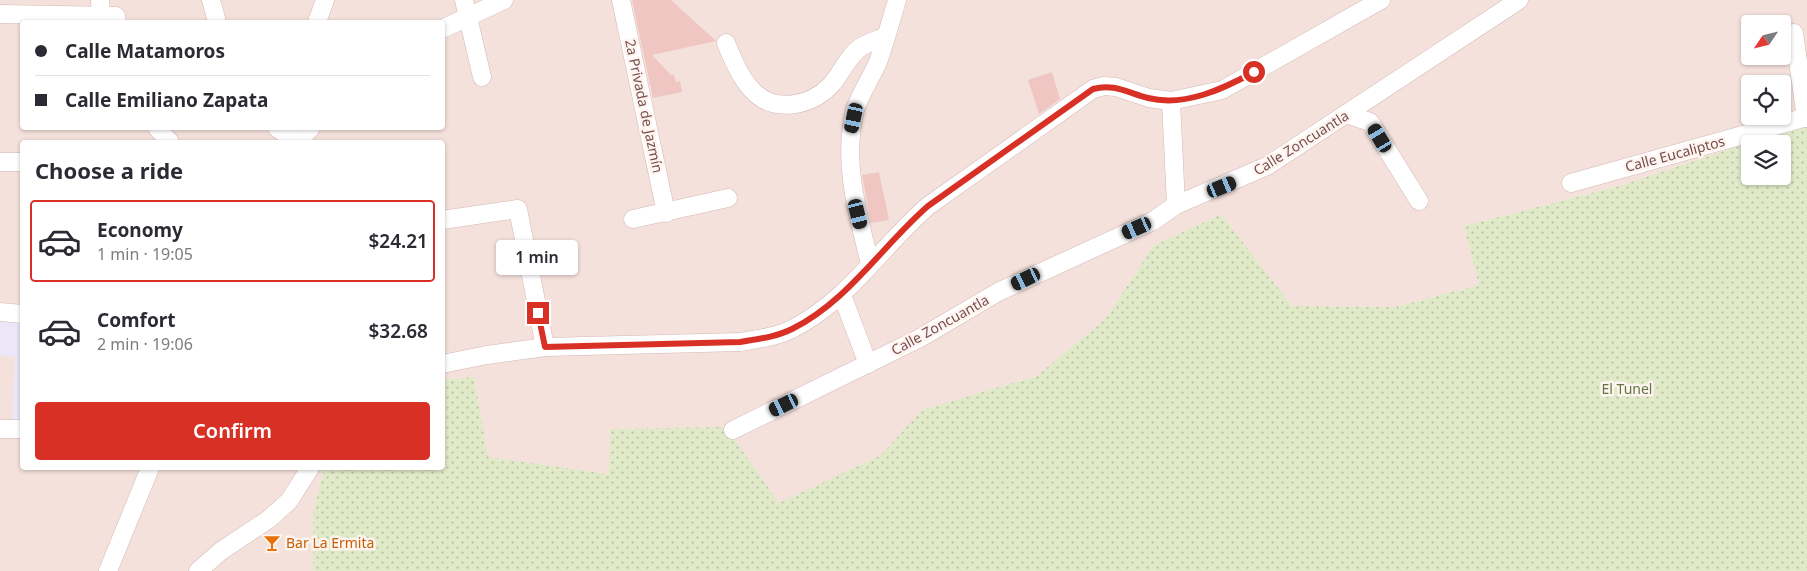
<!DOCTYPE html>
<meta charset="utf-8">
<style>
body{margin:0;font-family:"Noto Sans",sans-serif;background:#f7f7f7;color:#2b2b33;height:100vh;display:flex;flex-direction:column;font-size:19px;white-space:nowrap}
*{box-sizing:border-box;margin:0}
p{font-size:16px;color:#7c7c81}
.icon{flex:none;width:28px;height:28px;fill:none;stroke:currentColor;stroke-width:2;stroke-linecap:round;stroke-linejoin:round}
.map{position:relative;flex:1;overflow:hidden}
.sheet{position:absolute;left:20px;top:140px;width:425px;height:330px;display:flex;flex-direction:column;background:#fff;border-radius:5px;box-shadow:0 1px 4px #0004}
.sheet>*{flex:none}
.top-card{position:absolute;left:20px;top:20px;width:425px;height:110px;border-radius:5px;box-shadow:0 1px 4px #0004;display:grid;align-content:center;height:110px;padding:0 15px;background:#fff}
.needle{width:32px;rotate:235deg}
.buttons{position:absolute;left:1741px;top:15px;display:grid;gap:10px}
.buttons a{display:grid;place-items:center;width:50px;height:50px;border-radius:5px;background:#fff;box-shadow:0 1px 4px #0004;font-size:25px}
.end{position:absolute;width:22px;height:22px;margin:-11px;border:6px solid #d93025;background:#fff;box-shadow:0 0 0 2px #fff}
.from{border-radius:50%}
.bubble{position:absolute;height:35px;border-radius:5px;background:#fff;box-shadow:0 1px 4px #0004;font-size:16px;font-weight:600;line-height:35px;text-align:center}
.car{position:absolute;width:15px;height:30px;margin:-15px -8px;border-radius:6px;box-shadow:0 0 4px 1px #0007;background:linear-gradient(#222 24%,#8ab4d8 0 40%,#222 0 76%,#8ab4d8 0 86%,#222 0)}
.top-card b{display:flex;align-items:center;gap:18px;height:48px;font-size:19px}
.top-card b+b{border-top:1px solid #e1e1e2}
.top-card i{width:12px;height:12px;background:#2b2b33}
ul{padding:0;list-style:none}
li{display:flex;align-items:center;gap:15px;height:82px;margin:0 10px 8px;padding:0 5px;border:2px solid transparent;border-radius:5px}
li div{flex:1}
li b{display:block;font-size:19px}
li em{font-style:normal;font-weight:600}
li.on{border-color:#d93025}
li>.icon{width:45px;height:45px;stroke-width:1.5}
h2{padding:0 15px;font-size:22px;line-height:60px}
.button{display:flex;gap:10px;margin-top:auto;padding:10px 15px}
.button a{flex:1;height:58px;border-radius:5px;background:#d93025;color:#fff;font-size:20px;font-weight:600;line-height:58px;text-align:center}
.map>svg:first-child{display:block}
.residential{fill:#f5e1db;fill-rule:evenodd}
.education{fill:#ece6f8}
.park{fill:url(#park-dots);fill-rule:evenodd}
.building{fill:#f0c6c2}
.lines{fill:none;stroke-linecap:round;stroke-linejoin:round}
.minor-casing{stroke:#d3b8b5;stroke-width:19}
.minor{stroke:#fff;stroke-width:18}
.route{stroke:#d93025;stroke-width:6}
.labels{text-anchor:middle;stroke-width:5;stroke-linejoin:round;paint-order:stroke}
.street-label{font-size:14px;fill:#764f4e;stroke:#fef4f0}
.park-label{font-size:14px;fill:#627543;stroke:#fef4f0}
.food-label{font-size:14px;fill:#c56008;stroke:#fef4f0;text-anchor:start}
</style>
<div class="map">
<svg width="1807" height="571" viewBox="0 0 1807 571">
<defs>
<pattern id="park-dots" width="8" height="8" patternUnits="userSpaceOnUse" patternTransform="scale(1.25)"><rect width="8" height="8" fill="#e0e9c8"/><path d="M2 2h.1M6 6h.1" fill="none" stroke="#babfa5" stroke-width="1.8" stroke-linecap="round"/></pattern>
</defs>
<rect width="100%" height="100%" fill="#fcefea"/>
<path class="residential" d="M 0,0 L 1807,0 L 1807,123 L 1622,185 L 1465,226 L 1479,285 L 1394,307 L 1292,306 L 1221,214 L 1153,246 L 1107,317 L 1037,376 L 923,410 L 881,455 L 779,504 L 726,427 L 609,474 L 487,457 L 474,377 L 443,380 L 442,142 L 22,142 L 22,468 L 324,468 L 313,514 L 313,571 L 0,571 ZM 22,22 L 442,22 L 442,128 L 22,128 ZM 1750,24 L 1782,24 L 1782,56 L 1750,56 ZM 1750,84 L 1782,84 L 1782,116 L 1750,116 Z"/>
<path class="education" d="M 0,319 L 22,320 L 22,422 L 12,422 L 15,357 L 0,356 Z"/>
<path class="park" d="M 1807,123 L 1807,571 L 313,571 L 313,514 L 324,468 L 442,468 L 443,380 L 474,377 L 488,457 L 609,474 L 610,429 L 726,427 L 779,503 L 881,455 L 922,410 L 1037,376 L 1107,317 L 1153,246 L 1221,214 L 1292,306 L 1394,307 L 1479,285 L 1464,226 L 1622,185 ZM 1750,144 L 1782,144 L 1782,176 L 1750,176 Z"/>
<g class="building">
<path d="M 632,0 L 671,0 L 716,41 L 652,55 L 671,75 L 674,75 L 676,82 L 680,81 L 682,92 L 653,98 Z"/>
<path d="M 1052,72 L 1060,99 L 1039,114 L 1028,80 Z"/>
<path d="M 879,172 L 889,220 L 871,223 L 862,175 Z"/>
</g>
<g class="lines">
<g class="minor-casing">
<g id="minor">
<path d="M 100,0 L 101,16"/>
<path d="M 211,0 L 217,22"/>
<path d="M 464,0 L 482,77"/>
<path d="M 621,0 L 666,213"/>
<path d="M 0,14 L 116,16 L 117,22"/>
<path d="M 317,22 L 325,0"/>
<path d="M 442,29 L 504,0"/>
<path d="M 1794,33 L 1806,118"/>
<path d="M 726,43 C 733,60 740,77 752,90 C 774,114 810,106 830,86 C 841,75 848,55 861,47 C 869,42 878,40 886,36"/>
<path d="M 1171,101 L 1176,205"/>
<path d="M 1346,114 L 1370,122 L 1419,201"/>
<path d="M 157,128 L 170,142"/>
<path d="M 277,128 L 298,142"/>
<path d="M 298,142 L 311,128"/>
<path d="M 0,162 L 22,162"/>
<path d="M 1571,183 L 1807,117"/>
<path d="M 633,219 L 728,198"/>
<path d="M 442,220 L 518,209 L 545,347"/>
<path d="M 870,264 C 858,214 842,163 855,110 C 860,94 871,78 878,62 C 885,42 891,21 897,0"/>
<path d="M 842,295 L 868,364"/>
<path d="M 0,312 L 22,314"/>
<path d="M 442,364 L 487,355 L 545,347 L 740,342 C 758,339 776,337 792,329 C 848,301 882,246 928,206 L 1093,89 L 1104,86 L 1116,87 L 1149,98 L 1171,101 L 1222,90 L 1381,0"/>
<path d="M 0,429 L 22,429"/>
<path d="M 733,430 L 920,338 L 998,292 L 1153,221 L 1176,205 L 1267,166 L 1519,0"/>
<path d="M 108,571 L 150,468"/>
<path d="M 198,571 L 221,551 L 269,519 L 289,501 L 310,468"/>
</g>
</g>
<use href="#minor" class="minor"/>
</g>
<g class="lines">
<path class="route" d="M 538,313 L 545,347 L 740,342 C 758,339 776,337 792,329 C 848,301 882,246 928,206 L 1093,89 C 1114,83 1128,93 1148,98 C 1185,107 1223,89 1254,72"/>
</g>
<defs>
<g id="bar-bare" transform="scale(1.35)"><path d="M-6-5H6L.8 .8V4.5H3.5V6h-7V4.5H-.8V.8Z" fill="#e8710a" stroke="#fef4f0" stroke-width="2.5" paint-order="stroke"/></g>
</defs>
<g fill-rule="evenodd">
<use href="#bar-bare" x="272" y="543"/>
</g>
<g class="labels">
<g class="street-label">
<text transform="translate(644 106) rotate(78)" y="5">2a Privada de Jazmín</text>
<text transform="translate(1301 143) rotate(-32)" y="5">Calle Zoncuantla</text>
<text transform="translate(1675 154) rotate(-15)" y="5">Calle Eucaliptos</text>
<text transform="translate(940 325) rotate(-29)" y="5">Calle Zoncuantla</text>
</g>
<g class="park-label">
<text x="1627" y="394">El Tunel</text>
</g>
<g class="food-label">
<text x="286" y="548">Bar La Ermita</text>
</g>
</g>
</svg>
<div class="buttons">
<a><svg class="needle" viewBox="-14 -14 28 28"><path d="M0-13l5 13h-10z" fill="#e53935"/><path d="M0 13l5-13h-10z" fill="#7c7c81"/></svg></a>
<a><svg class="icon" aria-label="locate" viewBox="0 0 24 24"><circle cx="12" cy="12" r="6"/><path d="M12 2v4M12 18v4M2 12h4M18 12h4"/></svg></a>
<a><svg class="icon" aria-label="layers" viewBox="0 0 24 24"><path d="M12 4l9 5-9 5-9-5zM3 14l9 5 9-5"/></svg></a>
</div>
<i class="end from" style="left:1254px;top:72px"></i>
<i class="end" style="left:538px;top:313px"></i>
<div class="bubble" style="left:496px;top:240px;width:82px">1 min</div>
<i class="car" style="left:854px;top:118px;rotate:192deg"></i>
<i class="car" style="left:1380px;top:138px;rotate:329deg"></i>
<i class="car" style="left:1222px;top:187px;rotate:68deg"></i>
<i class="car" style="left:858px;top:214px;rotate:166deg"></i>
<i class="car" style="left:1137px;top:228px;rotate:246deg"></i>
<i class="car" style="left:1026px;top:279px;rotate:244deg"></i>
<i class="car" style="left:784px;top:405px;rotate:244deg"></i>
<div class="top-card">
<b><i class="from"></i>Calle Matamoros</b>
<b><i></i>Calle Emiliano Zapata</b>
</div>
<section class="sheet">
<h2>Choose a ride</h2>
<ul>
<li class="on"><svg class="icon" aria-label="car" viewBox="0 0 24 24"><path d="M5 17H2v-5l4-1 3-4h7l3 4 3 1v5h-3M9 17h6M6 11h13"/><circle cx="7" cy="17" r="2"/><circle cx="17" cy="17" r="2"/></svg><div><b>Economy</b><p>1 min · 19:05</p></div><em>$24.21</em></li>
<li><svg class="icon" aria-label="car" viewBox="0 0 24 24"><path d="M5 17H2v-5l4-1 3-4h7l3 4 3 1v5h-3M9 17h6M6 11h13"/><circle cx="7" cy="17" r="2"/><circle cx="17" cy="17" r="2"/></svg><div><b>Comfort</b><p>2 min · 19:06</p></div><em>$32.68</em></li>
</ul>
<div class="button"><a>Confirm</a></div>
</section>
</div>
